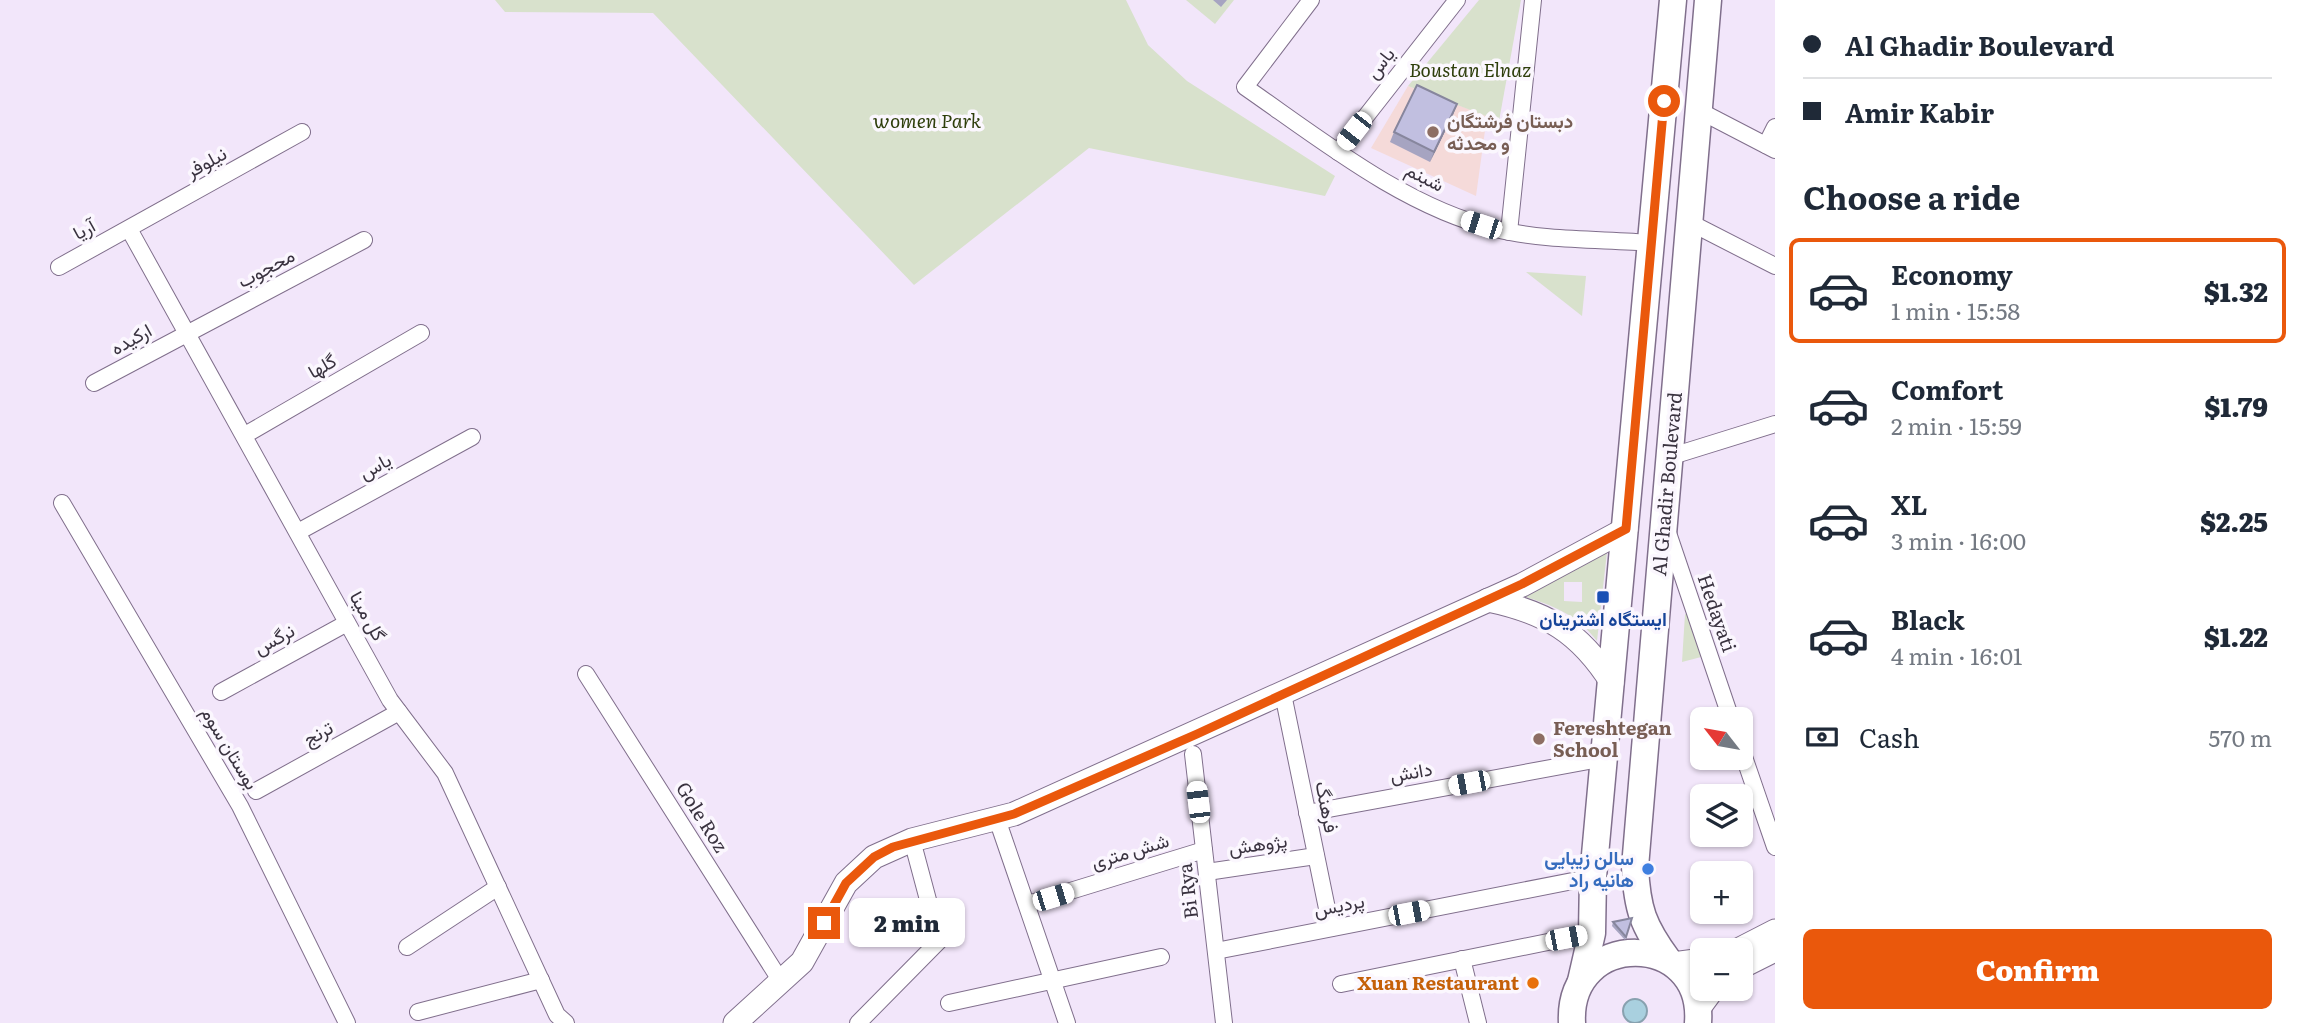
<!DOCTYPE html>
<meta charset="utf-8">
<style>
body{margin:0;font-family:Literata,Vazirmatn,serif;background:#f2f2f3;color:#1f2937;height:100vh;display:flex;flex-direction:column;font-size:26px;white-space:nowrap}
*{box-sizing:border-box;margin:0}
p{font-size:23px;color:#747a83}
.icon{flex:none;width:38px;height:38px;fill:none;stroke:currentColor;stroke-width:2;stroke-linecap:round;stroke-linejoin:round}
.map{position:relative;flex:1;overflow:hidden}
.sheet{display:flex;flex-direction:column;background:#fff;width:525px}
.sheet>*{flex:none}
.hud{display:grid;align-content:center;height:154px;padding:0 28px;background:#fff}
.needle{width:46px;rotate:301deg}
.tools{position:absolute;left:1690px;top:707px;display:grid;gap:14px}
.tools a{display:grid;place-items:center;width:63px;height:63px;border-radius:10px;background:#fff;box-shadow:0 2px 5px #0004;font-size:35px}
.end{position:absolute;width:32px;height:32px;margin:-16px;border:9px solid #ea580c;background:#fff;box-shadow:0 0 0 4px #fff}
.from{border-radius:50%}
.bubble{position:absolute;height:49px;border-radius:10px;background:#fff;box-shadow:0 2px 5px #0004;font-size:23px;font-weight:800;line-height:49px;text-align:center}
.car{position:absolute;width:21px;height:42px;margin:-21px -10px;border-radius:9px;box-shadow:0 0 5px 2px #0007;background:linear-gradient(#fff 24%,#345 0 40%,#fff 0 76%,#345 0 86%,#fff 0)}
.hud b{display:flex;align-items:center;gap:24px;height:66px;font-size:26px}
.hud b+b{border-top:2px solid #e0e1e3}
.hud i{width:18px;height:18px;background:#1f2937}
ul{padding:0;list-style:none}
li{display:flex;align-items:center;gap:21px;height:105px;margin:0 14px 10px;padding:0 14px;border:4px solid transparent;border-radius:10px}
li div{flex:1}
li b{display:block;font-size:26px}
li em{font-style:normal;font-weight:800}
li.selected{border-color:#ea580c}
li>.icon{width:63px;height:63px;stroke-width:1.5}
h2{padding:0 28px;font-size:32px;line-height:84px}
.pay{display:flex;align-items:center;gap:18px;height:77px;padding:0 28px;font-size:26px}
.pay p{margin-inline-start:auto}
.cta{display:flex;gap:14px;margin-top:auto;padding:14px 28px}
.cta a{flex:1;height:80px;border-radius:10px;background:#ea580c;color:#fff;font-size:28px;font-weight:800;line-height:80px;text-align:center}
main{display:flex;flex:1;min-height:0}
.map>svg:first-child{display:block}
.education{fill:#f5dad9}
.green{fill:#d8e1cc;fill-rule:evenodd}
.water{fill:#a9d0df;stroke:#88a1af;stroke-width:2}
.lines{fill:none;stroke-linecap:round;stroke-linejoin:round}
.street-casing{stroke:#806f8c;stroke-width:18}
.secondary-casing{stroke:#806f8c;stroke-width:25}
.primary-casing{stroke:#806f8c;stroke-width:29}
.street{stroke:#fff;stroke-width:16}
.secondary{stroke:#fff;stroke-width:23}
.primary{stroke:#fff;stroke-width:26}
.wall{fill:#a6a4c1}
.shaded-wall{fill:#87869d}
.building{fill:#c1bfe0;stroke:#87869d;stroke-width:2}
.route{stroke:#ea580c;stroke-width:9}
.education-dot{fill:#8d6e63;stroke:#fbf7fe;stroke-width:2.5}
.transit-dot{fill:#1a4fb4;stroke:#fbf7fe;stroke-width:2.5}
.shop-dot{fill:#3f7fe0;stroke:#fbf7fe;stroke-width:2.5}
.food-dot{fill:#e8710a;stroke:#fbf7fe;stroke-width:2.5}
.labels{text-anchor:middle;stroke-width:7;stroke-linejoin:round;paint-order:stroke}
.street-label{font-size:19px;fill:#3a3340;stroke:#fbf7fe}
.park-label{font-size:19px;font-style:italic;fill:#2e3e0b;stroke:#fbf7fe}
.education-label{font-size:19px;font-weight:bold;fill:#785e54;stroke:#fbf7fe;text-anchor:start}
.transit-label{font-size:19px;font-weight:bold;fill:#164399;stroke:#fbf7fe}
.shop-label{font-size:19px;font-weight:bold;fill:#366cbe;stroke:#fbf7fe;text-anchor:end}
.food-label{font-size:19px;font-weight:bold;fill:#c56008;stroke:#fbf7fe;text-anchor:end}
</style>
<main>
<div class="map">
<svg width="1775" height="1023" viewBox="0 0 1775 1023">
<rect width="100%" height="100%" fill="#f2e6fa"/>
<path class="education" d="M 1408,86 L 1487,116 L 1476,196 L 1371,148 Z"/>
<g class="green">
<path d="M 495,0 L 1126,0 L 1148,45 L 1187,81 L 1335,176 L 1325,196 L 1089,148 L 914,285 L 653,13 L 505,12 Z"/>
<path d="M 1186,0 L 1234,0 L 1215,24 Z"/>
<path d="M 1479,0 L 1521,0 L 1499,121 L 1408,86 Z"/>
<path d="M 1526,272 L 1586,276 L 1582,316 Z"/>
<path d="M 1607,552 L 1597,641 C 1577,614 1550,604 1519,595 ZM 1564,582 L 1582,582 L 1582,602 L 1564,601 Z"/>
<path d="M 1685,614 L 1690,615 L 1705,656 L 1682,662 Z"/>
</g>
<circle class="water" cx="1635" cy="1011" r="12"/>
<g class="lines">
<g class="street-casing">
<g id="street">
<path d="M 1311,0 L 1245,87 C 1320,139 1406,208 1496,229 C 1544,241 1602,239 1652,243"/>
<path d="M 1698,110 L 1775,150"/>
<path d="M 1766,145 L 1775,127"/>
<path d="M 1338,152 L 1457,0"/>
<path d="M 1689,222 L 1775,266"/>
<path d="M 129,229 L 390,700 L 445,773 L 557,1015 L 566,1023"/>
<path d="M 1509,232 L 1533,0"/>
<path d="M 59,267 L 302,132"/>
<path d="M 94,383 L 364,240"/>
<path d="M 245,435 L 421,333"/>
<path d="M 1669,457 L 1775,424"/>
<path d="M 62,503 L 240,806 L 347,1023"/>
<path d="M 298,532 L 472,437"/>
<path d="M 1668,533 L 1731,719"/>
<path d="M 586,674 L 782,983"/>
<path d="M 221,692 L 347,623"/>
<path d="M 1283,694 L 1331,928"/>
<path d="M 1741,748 L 1775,847"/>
<path d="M 1193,754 L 1224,1023"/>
<path d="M 256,791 L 399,712"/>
<path d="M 1307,813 L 1605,758"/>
<path d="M 997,819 L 1067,1023"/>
<path d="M 1207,872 L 1316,856"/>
<path d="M 1028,904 L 1204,850"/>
<path d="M 407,947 L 498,887"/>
<path d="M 1216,951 L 1593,877"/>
<path d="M 1462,959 L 1478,1023"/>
<path d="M 1341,984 L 1592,933"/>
<path d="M 949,1003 L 1161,957"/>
<path d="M 418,1012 L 541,980"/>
<path d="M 858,1023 L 939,941 L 912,840"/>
</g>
</g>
<g class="secondary-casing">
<g id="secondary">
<path d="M 1488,600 C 1546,612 1580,632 1612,683"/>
<path d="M 1738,950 L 1775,931"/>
<path d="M 1673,964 L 1703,960"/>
<path d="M 1741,967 L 1775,950"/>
<path d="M 1699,1008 L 1713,989"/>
<path d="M 735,1023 L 802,962 L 846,883 L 874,857 L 912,840 L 1014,814 L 1522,585 L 1626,529"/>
</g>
</g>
<g class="primary-casing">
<g id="primary">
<path d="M 1668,960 C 1643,926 1637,909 1635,867 L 1708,0"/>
<path d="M 1581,981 L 1592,933 L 1593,877 L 1673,0"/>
<path d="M 1572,1023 C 1567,929 1705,930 1698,1023"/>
</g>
</g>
<use href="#street" class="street"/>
<use href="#secondary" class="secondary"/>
<use href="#primary" class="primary"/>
</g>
<g class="wall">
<path d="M 1213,0 L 1227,0 L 1221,7 Z"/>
<path d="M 1453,115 L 1430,162 L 1390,142 L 1394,132 Z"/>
<path d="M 1613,922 L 1626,937 L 1625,940 L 1612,926 Z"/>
</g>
<path class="shaded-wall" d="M 1457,104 L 1453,115 L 1430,162 L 1434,152 Z"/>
<g class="building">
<path d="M 1417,85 L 1457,104 L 1434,152 L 1394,132 Z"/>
<path d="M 1632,918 L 1626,937 L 1613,922 Z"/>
</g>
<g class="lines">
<path class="route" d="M 824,923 L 846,883 L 874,857 L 893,847 L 1014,814 L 1197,734 L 1522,584 L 1626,529 L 1664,101"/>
</g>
<g class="education-dot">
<circle cx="1433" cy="132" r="7"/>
<circle cx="1539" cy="739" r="7"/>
</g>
<rect class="transit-dot" x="1596" y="590" width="14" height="14" rx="3.5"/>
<circle class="shop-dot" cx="1648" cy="869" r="7"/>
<circle class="food-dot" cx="1533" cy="983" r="7"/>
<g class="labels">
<g class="street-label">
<text transform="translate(1380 63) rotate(-52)" y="7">یاس</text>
<text transform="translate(206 162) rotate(-29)" y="7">نیلوفر</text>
<text transform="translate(1425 177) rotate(27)" y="7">شبنم</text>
<text transform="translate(84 229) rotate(-29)" y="7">آریا</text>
<text transform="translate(266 268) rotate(-28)" y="7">محجوب</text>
<text transform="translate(131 339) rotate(-29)" y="7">ارکیده</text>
<text transform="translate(322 366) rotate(-30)" y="7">گلها</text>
<text transform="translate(375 466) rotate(-29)" y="7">یاس</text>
<text transform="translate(1667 484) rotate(-85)" y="7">Al Ghadir Boulevard</text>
<text transform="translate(1717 613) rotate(71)" y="7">Hedayati</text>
<text transform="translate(368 616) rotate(61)" y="7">گل مینا</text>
<text transform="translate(274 639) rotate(-29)" y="7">نرگس</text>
<text transform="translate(318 733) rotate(-29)" y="7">ترنج</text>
<text transform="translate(230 748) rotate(59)" y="7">بوستان سوم</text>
<text transform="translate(1411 772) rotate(-10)" y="7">دانش</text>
<text transform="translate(1327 807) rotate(79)" y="7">فرهنگ</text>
<text transform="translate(702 817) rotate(58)" y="7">Gole Roz</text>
<text transform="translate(1258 844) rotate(-8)" y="7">پژوهش</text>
<text transform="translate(1130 851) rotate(-17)" y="7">شش متری</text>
<text transform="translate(1188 891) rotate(-97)" y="7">Bi Rya</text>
<text transform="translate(1339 905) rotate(-11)" y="7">پردیس</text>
</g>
<g class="park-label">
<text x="1470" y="77">Boustan Elnaz</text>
<text x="927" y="128">women Park</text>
</g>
<g class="education-label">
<text x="1447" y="128">دبستان فرشتگان<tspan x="1447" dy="22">و محدثه</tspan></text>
<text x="1553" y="735">Fereshtegan<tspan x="1553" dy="22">School</tspan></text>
</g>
<g class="transit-label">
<text x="1603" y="626">ایستگاه اشترینان</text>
</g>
<g class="shop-label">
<text x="1634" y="865">سالن زیبایی<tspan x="1634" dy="22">هانيه راد</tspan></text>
</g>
<g class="food-label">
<text x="1519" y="990">Xuan Restaurant</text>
</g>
</g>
</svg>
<div class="tools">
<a><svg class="needle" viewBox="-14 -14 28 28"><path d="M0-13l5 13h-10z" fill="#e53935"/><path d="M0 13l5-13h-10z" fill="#747a83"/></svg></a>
<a><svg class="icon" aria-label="layers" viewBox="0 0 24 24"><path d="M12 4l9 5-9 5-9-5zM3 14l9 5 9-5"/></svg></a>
<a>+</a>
<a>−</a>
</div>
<i class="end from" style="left:1664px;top:101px"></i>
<i class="end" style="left:824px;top:923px"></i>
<div class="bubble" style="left:849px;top:898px;width:116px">2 min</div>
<i class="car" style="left:1354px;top:131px;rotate:218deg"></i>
<i class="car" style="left:1481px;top:225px;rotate:288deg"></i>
<i class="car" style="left:1469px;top:783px;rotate:259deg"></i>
<i class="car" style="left:1198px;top:802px;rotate:353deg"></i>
<i class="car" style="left:1053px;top:897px;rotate:73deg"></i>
<i class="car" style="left:1409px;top:913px;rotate:79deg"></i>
<i class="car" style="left:1566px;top:938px;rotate:79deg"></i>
</div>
<section class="sheet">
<div class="hud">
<b><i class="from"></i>Al Ghadir Boulevard</b>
<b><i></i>Amir Kabir</b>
</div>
<h2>Choose a ride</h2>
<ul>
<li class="selected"><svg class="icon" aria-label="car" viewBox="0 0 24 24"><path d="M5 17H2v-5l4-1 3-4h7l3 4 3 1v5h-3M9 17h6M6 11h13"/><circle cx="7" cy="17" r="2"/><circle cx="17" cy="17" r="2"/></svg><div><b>Economy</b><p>1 min · 15:58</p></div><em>$1.32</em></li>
<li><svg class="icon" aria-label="car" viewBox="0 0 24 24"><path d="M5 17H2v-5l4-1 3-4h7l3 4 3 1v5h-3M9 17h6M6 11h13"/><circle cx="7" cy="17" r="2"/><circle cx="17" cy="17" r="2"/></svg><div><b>Comfort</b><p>2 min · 15:59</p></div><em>$1.79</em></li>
<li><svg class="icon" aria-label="car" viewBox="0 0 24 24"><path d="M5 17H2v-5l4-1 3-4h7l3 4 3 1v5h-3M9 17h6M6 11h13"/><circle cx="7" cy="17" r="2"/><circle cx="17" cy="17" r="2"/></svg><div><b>XL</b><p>3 min · 16:00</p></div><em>$2.25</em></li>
<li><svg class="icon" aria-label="car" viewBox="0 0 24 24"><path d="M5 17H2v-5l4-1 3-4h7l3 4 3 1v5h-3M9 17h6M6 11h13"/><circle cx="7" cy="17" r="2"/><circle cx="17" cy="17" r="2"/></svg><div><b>Black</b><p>4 min · 16:01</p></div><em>$1.22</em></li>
</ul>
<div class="pay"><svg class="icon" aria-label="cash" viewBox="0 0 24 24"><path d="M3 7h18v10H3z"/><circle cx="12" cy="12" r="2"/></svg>Cash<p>570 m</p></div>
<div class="cta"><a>Confirm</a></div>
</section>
</main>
